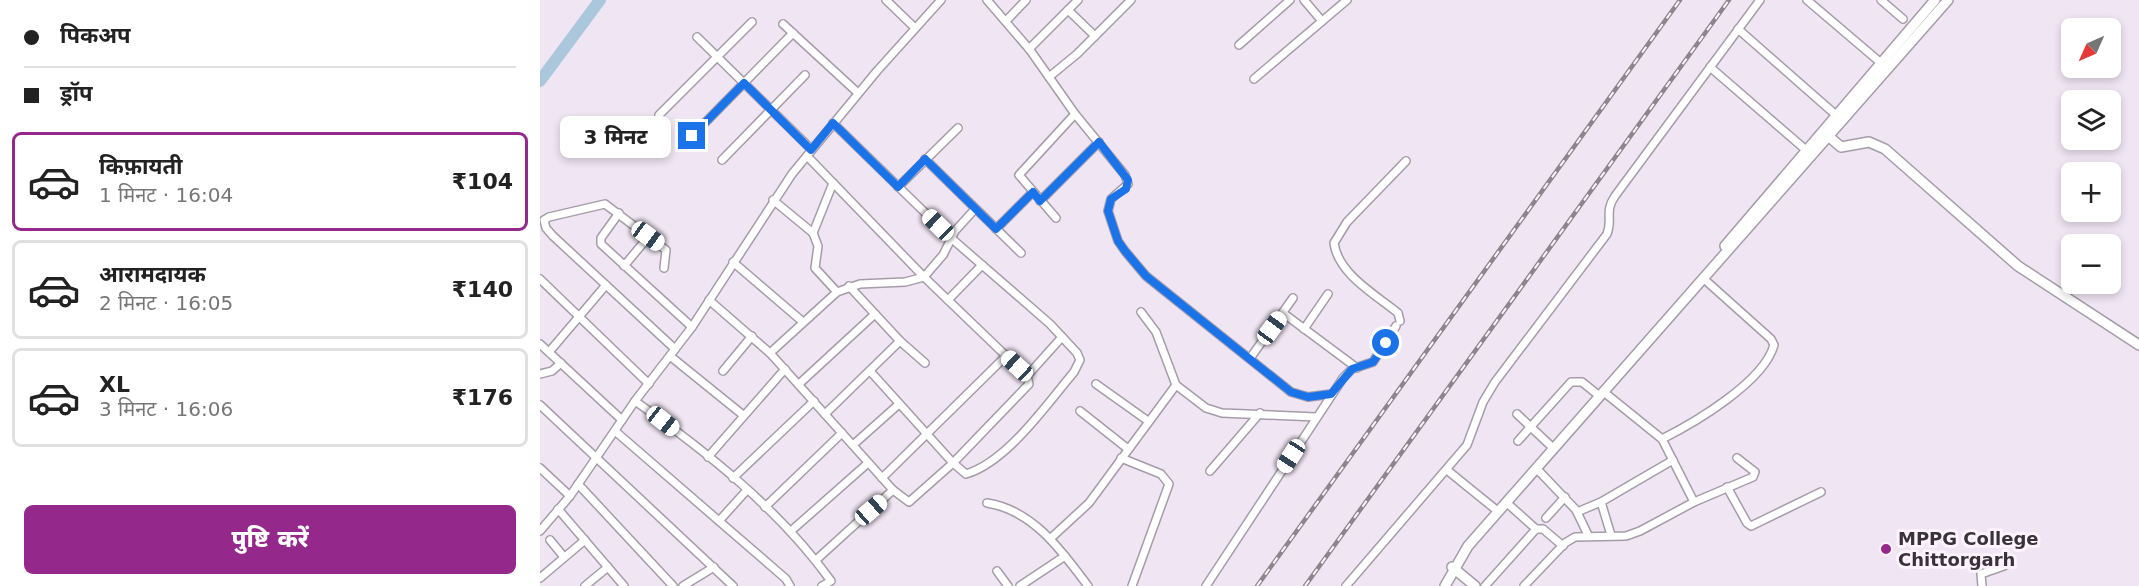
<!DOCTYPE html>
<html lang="hi">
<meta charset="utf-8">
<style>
body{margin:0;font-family:"DejaVu Sans","Noto Sans Devanagari",sans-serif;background:#f2f2f2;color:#222;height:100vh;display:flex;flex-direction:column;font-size:22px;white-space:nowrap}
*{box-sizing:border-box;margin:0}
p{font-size:20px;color:#767676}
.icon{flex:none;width:33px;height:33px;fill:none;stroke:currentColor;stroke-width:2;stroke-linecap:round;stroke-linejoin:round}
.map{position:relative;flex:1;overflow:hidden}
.sheet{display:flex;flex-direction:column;background:#fff;width:540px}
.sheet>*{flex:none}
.hud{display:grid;align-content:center;height:132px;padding:0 24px;background:#fff}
.needle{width:39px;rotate:225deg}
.controls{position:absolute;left:1521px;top:18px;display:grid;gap:12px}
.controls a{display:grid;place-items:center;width:60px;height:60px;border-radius:9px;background:#fff;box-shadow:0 3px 9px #0003;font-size:30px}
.end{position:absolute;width:27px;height:27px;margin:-14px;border:8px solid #1a73e8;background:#fff;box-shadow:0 0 0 3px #fff}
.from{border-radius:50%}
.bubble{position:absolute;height:42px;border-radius:9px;background:#fff;box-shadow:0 3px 9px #0003;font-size:20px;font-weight:800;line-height:42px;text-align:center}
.car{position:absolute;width:18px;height:36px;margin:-18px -9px;border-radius:8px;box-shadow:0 0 4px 2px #0007;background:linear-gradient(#fff 24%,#345 0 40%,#fff 0 76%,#345 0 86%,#fff 0)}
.hud b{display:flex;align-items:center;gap:21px;height:57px;font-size:22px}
.hud b+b{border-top:2px solid #e0e0e0}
.hud i{width:15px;height:15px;background:#222}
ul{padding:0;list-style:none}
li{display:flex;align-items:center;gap:18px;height:99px;margin:0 12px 9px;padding:0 12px;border:3px solid #e0e0e0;border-radius:9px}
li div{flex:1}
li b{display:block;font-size:22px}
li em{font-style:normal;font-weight:800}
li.current{border-color:#95298b}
li>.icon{width:54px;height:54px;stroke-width:1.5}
.cta{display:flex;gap:12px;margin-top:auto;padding:12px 24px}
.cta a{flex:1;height:69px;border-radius:9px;background:#95298b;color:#fff;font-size:24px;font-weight:800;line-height:69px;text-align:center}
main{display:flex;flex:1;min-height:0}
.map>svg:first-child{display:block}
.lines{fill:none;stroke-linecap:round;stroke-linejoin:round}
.river{stroke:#abc7dc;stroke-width:12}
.street-casing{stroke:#a69ca9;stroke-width:10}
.secondary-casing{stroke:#a69ca9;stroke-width:12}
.street{stroke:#fff;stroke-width:7}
.secondary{stroke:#fff;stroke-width:9}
.rail-casing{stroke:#8c858e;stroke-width:4.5}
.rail{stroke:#fcf3fe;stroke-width:2;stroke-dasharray:7;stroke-linecap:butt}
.route{stroke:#1a73e8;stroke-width:8}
.poi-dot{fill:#95298b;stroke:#fcf3fe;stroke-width:2}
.labels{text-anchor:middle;stroke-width:6;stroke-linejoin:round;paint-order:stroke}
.poi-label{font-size:18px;font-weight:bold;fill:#373338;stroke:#fcf3fe;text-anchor:start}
</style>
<main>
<section class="sheet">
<div class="hud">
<b><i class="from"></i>पिकअप</b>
<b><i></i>ड्रॉप</b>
</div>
<ul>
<li class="current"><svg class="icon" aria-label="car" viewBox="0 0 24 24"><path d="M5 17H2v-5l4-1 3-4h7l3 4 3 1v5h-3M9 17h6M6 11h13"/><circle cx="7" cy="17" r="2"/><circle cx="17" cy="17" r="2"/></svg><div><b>किफ़ायती</b><p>1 मिनट · 16:04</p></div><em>₹104</em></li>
<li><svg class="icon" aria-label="car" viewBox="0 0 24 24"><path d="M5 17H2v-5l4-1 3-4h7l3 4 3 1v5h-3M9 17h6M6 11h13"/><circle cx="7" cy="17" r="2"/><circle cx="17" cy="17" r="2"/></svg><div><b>आरामदायक</b><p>2 मिनट · 16:05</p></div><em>₹140</em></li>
<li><svg class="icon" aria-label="car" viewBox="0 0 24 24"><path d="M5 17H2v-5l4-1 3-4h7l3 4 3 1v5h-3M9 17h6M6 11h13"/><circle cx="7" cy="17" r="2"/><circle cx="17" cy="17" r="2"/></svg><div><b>XL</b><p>3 मिनट · 16:06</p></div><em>₹176</em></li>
</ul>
<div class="cta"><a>पुष्टि करें</a></div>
</section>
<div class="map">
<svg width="1599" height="586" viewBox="0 0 1599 586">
<rect width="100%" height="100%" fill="#f0e5f3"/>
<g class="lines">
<path class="river" d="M 0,81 L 60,0"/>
<g class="street-casing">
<g id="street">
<path d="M 346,0 L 375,28"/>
<path d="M 447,0 L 490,50 L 535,114 L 585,175 L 588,184 L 571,199 L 568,211 L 578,241 L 585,251 L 606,276 L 751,392 L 768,397 L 791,394"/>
<path d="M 764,0 L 782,21"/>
<path d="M 1267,0 L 1341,63"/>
<path d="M 1341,0 L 1363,19"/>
<path d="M 528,10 L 555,36"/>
<path d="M 466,21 L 486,0"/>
<path d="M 243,24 L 318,93"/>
<path d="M 1198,29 L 1296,115"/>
<path d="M 157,37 L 271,149"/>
<path d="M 699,45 L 750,0"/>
<path d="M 489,49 L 538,0"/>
<path d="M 1170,67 L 1266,150"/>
<path d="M 509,77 L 537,54 L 591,0"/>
<path d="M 714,79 L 807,0"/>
<path d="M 119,115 L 212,22"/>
<path d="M 293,123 L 411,238 L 510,324 L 537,353 L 540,360 L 534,372 C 507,404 467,462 426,474 L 413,463 L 369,502 L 353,490"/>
<path d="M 152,136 L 253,33"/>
<path d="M 267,156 L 384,277 L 487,376 L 489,384 L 413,463 L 330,371"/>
<path d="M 385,159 L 481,253"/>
<path d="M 182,160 L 265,75"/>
<path d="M 358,187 L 418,128"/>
<path d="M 233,200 L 273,233 L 278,246 L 275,268 L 297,292 L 230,353 L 353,490 L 276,560"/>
<path d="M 500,201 L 559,142"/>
<path d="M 79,213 L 61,238 L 61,244 L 152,327"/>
<path d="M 516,218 L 479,175 L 535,114"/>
<path d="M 456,229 L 493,192"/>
<path d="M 273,233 L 293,183"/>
<path d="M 193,262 L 263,322"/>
<path d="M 84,266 L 109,236"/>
<path d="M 124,268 L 126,250 L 65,204 L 9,217 L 4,220 L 6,228 L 13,236 L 135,349"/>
<path d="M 0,279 L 109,384"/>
<path d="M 309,286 L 360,341 L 385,363"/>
<path d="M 297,292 L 320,284 L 365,282 L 384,277 L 403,255 L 415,231 L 435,209"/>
<path d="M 169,300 L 230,353"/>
<path d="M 408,300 L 442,265"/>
<path d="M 601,312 L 616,332 L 636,385 L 666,408 L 682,413 L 776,417"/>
<path d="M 743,313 L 817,368"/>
<path d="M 860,321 L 858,313 C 836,295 798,274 794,243 L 807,222 L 866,161"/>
<path d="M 764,329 L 788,294"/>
<path d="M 0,344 L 82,420"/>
<path d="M 9,352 L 66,285"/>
<path d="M 130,356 L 203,415"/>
<path d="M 711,357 L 753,298"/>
<path d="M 183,371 L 212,336"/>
<path d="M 0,374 L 12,371 L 21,363"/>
<path d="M 487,376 L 522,337"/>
<path d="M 259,384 L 335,314"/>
<path d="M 556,384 L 608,421"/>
<path d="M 95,401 C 167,452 239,509 291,581 L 282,586"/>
<path d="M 0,405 L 193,586"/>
<path d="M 540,411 L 588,449"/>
<path d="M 285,414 L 360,341"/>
<path d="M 977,414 L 1011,446"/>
<path d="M 75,431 L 246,579 L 250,586"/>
<path d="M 1122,439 C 1154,423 1224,382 1234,345 L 1231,339 L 1164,279"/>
<path d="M 978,441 L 1031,382 L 1042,382 L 1057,394"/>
<path d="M 313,445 L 359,404"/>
<path d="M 168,457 L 245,369"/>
<path d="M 581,458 L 621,474 L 629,484 L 592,586"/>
<path d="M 0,468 L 30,496"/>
<path d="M 997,469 L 1036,510 L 1048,535"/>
<path d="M 907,470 L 955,509"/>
<path d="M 670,471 L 720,413"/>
<path d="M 193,478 L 274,401"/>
<path d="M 342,478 L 466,356"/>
<path d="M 38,484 L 133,586"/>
<path d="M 1187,487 L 1207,523 L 1211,526 L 1281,492"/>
<path d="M 1154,502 L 1213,477 L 1215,472 L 1197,458"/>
<path d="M 447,503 C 493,510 522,551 548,586"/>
<path d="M 967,503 L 996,529 L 1003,529 L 1023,546"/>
<path d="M 225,507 L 302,433"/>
<path d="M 18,509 L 84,586"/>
<path d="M 1037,512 L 1061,502"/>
<path d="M 1006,518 L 1025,497"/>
<path d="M 179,521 L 207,490"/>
<path d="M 0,531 L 30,496 L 95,401 L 152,327 L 252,174 L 337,71 L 401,0"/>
<path d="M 251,531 L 328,463"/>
<path d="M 1071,535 L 1061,502 L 1133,460"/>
<path d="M 511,538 L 549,503 L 636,385"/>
<path d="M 10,540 L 24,557"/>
<path d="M 457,571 L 468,586"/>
<path d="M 0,578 L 45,540"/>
<path d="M 45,586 L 68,567"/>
<path d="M 143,586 L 174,567"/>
<path d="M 480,586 L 525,556"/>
<path d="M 666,586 L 803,378 L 812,369 L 833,362 L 856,326"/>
<path d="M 806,586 L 927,445 L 943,402 L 955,382 L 1067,234 C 1073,219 1064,212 1075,196 L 1220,0"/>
<path d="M 945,586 L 996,529"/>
<path d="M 984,586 L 1025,543 L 1035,537 L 1086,536 L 1100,531 L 1154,502 L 1122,439 L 1065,393"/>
<path d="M 1442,586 L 1441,574 L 1464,566"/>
</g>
</g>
<g class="secondary-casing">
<g id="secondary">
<path d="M 1286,134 L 1301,147 L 1329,142 L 1345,149 L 1478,266 L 1599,345"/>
<path d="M 1185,246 L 1395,0"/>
<path d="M 912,567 L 935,586"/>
<path d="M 905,586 L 928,546 L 1408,0"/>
</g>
</g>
<use href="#street" class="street"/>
<use href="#secondary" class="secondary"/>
<g class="rail-casing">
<g id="rail">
<path d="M 717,586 L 1140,0"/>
<path d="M 765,586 L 1189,0"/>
</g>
</g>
<use href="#rail" class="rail"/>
</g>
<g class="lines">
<path class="route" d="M 152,136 L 204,83 L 271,150 L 293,123 L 358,187 L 385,159 L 456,229 L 493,192 L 500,201 L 559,142 L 588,180 L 586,189 L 571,199 L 568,211 L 578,241 L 585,251 L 606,276 L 751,392 L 768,397 L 791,394 L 812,369 L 833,362 L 846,343"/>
</g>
<circle class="poi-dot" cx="1346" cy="549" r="6"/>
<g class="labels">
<g class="poi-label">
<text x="1358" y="545">MPPG College<tspan x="1358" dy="21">Chittorgarh</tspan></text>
</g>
</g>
</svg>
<div class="controls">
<a><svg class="needle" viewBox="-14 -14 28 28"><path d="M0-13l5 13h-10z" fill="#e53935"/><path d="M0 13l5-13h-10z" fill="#767676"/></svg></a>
<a><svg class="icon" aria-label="layers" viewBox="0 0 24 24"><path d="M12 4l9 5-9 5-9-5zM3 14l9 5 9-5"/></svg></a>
<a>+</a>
<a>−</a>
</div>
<i class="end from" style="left:846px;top:343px"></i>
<i class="end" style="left:152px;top:136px"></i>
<div class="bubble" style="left:20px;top:116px;width:111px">3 मिनट</div>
<i class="car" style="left:398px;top:225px;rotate:314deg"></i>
<i class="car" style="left:108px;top:236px;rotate:126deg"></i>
<i class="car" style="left:732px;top:328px;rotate:36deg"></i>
<i class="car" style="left:477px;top:366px;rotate:313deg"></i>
<i class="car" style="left:123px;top:421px;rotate:128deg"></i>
<i class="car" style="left:751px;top:456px;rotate:213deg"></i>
<i class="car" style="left:331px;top:510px;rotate:49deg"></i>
</div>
</main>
